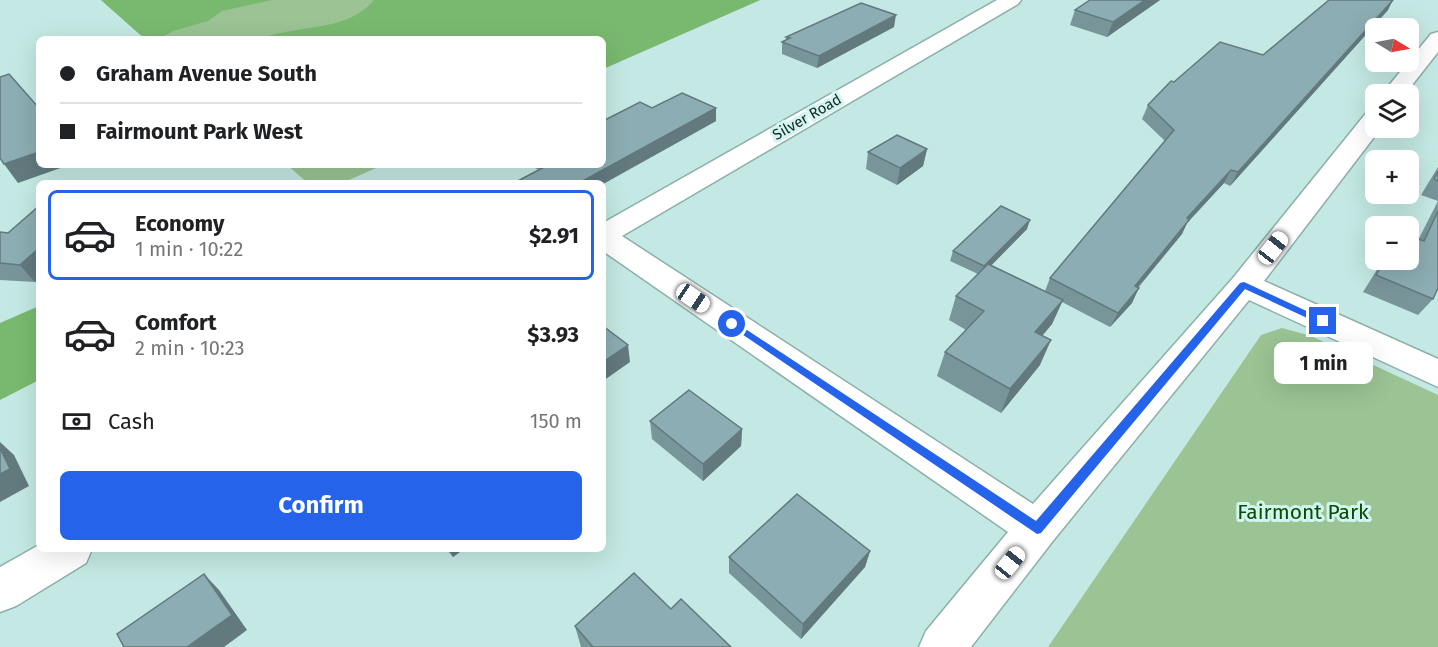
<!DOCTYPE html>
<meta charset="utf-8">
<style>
body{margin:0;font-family:"Fira Sans",sans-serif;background:#f6f6f6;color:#202124;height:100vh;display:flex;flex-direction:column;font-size:22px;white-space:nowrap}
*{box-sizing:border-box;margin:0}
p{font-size:20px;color:#757577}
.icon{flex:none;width:33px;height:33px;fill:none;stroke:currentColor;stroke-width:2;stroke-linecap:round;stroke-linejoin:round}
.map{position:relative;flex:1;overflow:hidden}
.side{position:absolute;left:36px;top:180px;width:570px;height:372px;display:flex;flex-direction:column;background:#fff;border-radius:9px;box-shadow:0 6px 24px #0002}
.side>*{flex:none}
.hud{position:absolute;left:36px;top:36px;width:570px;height:132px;border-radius:9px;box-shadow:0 6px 24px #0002;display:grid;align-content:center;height:132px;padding:0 24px;background:#fff}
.needle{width:39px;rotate:100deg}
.buttons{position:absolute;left:1365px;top:18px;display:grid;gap:12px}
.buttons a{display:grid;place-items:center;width:54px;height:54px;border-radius:9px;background:#fff;box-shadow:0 6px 24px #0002;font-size:30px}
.end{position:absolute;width:27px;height:27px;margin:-14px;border:8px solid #2563eb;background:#fff;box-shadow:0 0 0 3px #fff}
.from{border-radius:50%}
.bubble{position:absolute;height:42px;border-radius:9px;background:#fff;box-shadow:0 6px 24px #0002;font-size:20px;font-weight:700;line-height:42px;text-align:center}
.car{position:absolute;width:18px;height:36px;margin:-18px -9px;border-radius:8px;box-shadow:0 0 4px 2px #0007;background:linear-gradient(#fff 24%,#345 0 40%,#fff 0 76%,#345 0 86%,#fff 0)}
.hud b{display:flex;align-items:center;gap:21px;height:57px;font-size:22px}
.hud b+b{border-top:2px solid #e0e0e0}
.hud i{width:15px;height:15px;background:#202124}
ul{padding:10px 0 0;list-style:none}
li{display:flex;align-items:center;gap:18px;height:90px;margin:0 12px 9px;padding:0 12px;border:3px solid transparent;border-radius:9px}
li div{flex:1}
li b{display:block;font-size:22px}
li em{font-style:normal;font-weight:700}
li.active{border-color:#2563eb}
li>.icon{width:54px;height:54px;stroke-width:1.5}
.pay{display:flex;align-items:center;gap:15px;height:66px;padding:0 24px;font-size:22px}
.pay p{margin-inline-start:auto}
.cta{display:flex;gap:12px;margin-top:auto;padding:12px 24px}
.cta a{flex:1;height:69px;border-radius:9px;background:#2563eb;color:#fff;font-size:24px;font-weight:700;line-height:69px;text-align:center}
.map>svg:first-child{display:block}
.green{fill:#9bc394}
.forest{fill:#79b96f}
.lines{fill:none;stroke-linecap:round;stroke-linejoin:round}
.street-casing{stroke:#8dafab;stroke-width:3}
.street{fill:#fff;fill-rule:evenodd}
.wall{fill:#78959a}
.shaded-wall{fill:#62797d}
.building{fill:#8cadb3;stroke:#62797d;stroke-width:1.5}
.route{fill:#2563eb}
.labels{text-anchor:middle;stroke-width:6;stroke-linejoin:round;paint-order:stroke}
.far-street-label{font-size:15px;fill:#182624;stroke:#d1f5f0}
.near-park-label{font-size:21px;fill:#0a4d00;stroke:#d1f5f0}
</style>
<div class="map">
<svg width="1438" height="647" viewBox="0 0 1438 647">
<rect width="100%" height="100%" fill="#c4e8e3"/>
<g class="green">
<path d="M 101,0 L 760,0 L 603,69 L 603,39 L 145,39 Z"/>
<path d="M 287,165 L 383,165 L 342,183 L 308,183 Z"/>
<path d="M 1282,328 L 1311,336 L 1438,395 L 1438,647 L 1048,647 L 1261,335 Z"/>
</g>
<g class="forest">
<path d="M 101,0 L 272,0 L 222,11 L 208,21 L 173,31 L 159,39 L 145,39 Z"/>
<path d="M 374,0 L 760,0 L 603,69 L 603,39 L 260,39 C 296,24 347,33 374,0 Z"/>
<path d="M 39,306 L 39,380 L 0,400 L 0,323 Z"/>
</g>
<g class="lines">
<g class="street-casing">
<g id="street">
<path d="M 997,0 L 1021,0 L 1018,4 L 622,236 L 1033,504 L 1233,278 L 1367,112 L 1376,110 L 1376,128 L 1381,128 L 1264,281 L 1438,359 L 1438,387 L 1249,300 L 1052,542 L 971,647 L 919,647 L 926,631 L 1008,532 L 603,251 L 603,223 Z"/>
<path d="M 1438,32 L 1438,52 L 1405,94 L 1382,94 L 1431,34 Z"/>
<path d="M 39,545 L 39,549 L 92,549 L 86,563 L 16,606 L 0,612 L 0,567 Z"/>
</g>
</g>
<use href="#street" class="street"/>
</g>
<g class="wall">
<path d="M 1160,0 L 1107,37 L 1070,25 L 1075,10 Z"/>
<path d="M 1388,10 L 1230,186 L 1224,183 L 1187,223 L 1182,234 L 1138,288 L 1132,303 L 1110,327 L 1062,302 L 1052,324 L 1042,336 L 1040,365 L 1001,413 L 937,376 L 945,352 L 966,330 L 949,320 L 956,296 L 978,274 L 950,261 L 953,251 L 1027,229 L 991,265 L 1045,291 L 1050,278 L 1165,141 L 1142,119 L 1148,105 L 1174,82 L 1263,55 Z"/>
<path d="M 894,27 L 817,68 L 782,54 L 782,42 L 786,40 L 786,37 Z"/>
<path d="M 652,108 L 716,108 L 716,121 L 603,184 L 603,183 L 539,170 L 533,167 L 533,165 L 603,165 Z"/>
<path d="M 927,149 L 923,166 L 897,185 L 866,169 L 868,152 Z"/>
<path d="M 1438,167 L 1438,288 L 1433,299 L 1418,315 L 1363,292 L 1383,260 L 1408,260 L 1438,201 L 1421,195 Z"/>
<path d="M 39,206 L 39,279 L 35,282 L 0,280 L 0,232 L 8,233 Z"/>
<path d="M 650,421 L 742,429 L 741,446 L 703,481 L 652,439 Z"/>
<path d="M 446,549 L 464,549 L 453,557 Z"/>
<path d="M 870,551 L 865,567 L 801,639 L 729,573 L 729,557 Z"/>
<path d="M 575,626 L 731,647 L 581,647 Z"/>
</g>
<g class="shaded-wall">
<path d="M 1145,0 L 1160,0 L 1107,37 L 1113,22 Z"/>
<path d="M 1393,0 L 1388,10 L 1230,186 L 1238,172 Z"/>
<path d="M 896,15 L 894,27 L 817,68 L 819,56 Z"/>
<path d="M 716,108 L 716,121 L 603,184 L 603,183 L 579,183 Z"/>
<path d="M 927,149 L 923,166 L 897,185 L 900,168 Z"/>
<path d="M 39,152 L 39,165 L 69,165 L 18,183 L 4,164 Z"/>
<path d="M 1231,170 L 1224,183 L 1187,223 L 1182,234 L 1127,300 L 1135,286 L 1187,218 Z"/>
<path d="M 1030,220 L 1027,229 L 981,276 L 984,266 Z"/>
<path d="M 39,248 L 39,279 L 35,282 L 20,265 Z"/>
<path d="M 1139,288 L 1132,303 L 1110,327 L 1118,313 Z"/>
<path d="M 1063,300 L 1052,324 L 1025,356 L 1035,332 Z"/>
<path d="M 1051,340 L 1040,365 L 1001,413 L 1010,389 Z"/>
<path d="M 628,345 L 630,362 L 603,381 L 603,362 Z"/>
<path d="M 742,429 L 741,446 L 703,481 L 703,464 Z"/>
<path d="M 0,442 L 14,455 L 29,486 L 0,502 Z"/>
<path d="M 449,549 L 464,549 L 453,557 Z"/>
<path d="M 870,551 L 865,567 L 801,639 L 803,624 Z"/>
<path d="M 204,574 L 219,590 L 247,630 L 224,647 L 187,647 Z"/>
</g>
<g class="building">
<path d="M 1090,0 L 1145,0 L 1113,22 L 1075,10 Z"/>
<path d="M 1329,0 L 1393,0 L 1238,172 L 1231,170 L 1187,218 L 1189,220 L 1135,286 L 1139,288 L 1118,313 L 1050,278 L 1174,130 L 1148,105 L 1171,81 L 1174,82 L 1220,42 L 1263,55 Z"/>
<path d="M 861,3 L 896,15 L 819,56 L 782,42 L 790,38 L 786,37 Z"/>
<path d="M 9,74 L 39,108 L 39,152 L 4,164 L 0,158 L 0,77 Z"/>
<path d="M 682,93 L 716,108 L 579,183 L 514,183 L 548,165 L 603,165 L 603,121 L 640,102 L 652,108 Z"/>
<path d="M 897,135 L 927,149 L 900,168 L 868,152 Z"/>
<path d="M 1438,172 L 1438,181 L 1434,179 Z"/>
<path d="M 39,206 L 39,248 L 20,265 L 0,263 L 0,232 L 8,233 Z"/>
<path d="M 1001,206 L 1030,220 L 984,266 L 953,251 Z"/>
<path d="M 1438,211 L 1438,288 L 1433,299 L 1376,275 L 1385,260 L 1408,260 L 1408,235 L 1424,241 Z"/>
<path d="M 988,264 L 1063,300 L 1035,332 L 1051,340 L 1010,389 L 945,352 L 984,311 L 956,296 Z"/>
<path d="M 603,326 L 628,345 L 603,362 Z"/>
<path d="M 689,390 L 742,429 L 703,464 L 650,421 Z"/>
<path d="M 0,448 L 10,469 L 0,474 Z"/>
<path d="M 797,494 L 870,551 L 803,624 L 729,557 Z"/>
<path d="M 634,573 L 671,609 L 681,599 L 731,647 L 593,647 L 575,626 Z"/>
<path d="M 204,574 L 232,615 L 187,647 L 124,647 L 117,634 Z"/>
</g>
<path class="route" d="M 1244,282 L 1328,321 L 1323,325 L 1320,324 L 1245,289 L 1041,533 L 1037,534 L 727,324 L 732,321 L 735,322 L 1036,521 L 1240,283 Z"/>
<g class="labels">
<g class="far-street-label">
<text transform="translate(807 117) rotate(-30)" y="5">Silver Road</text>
</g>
<g class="near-park-label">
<text x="1303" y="519">Fairmont Park</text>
</g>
</g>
</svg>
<div class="buttons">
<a><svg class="needle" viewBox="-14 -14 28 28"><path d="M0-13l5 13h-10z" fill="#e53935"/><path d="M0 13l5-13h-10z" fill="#757577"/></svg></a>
<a><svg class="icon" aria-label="layers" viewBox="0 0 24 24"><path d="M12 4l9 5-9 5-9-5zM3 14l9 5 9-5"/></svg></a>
<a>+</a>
<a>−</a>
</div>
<i class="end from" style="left:732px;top:324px"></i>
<i class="end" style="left:1323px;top:321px"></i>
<div class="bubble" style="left:1274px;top:342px;width:99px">1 min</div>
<i class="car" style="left:1273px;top:248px;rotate:38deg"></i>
<i class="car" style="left:693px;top:298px;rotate:124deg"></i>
<i class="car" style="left:1010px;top:563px;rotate:39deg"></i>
<div class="hud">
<b><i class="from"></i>Graham Avenue South</b>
<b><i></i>Fairmount Park West</b>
</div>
<section class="side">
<ul>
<li class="active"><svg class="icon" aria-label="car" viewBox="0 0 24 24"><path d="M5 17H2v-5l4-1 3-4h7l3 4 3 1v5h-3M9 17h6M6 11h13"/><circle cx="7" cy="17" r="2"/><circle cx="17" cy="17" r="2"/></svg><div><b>Economy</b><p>1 min · 10:22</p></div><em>$2.91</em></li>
<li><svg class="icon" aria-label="car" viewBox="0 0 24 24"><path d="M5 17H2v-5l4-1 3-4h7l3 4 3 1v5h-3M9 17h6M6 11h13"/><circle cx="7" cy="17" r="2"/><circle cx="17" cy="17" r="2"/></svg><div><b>Comfort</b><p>2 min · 10:23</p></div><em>$3.93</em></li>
</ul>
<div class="pay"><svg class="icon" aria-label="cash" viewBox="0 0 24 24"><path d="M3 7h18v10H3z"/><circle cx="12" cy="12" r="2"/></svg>Cash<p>150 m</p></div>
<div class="cta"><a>Confirm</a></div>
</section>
</div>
